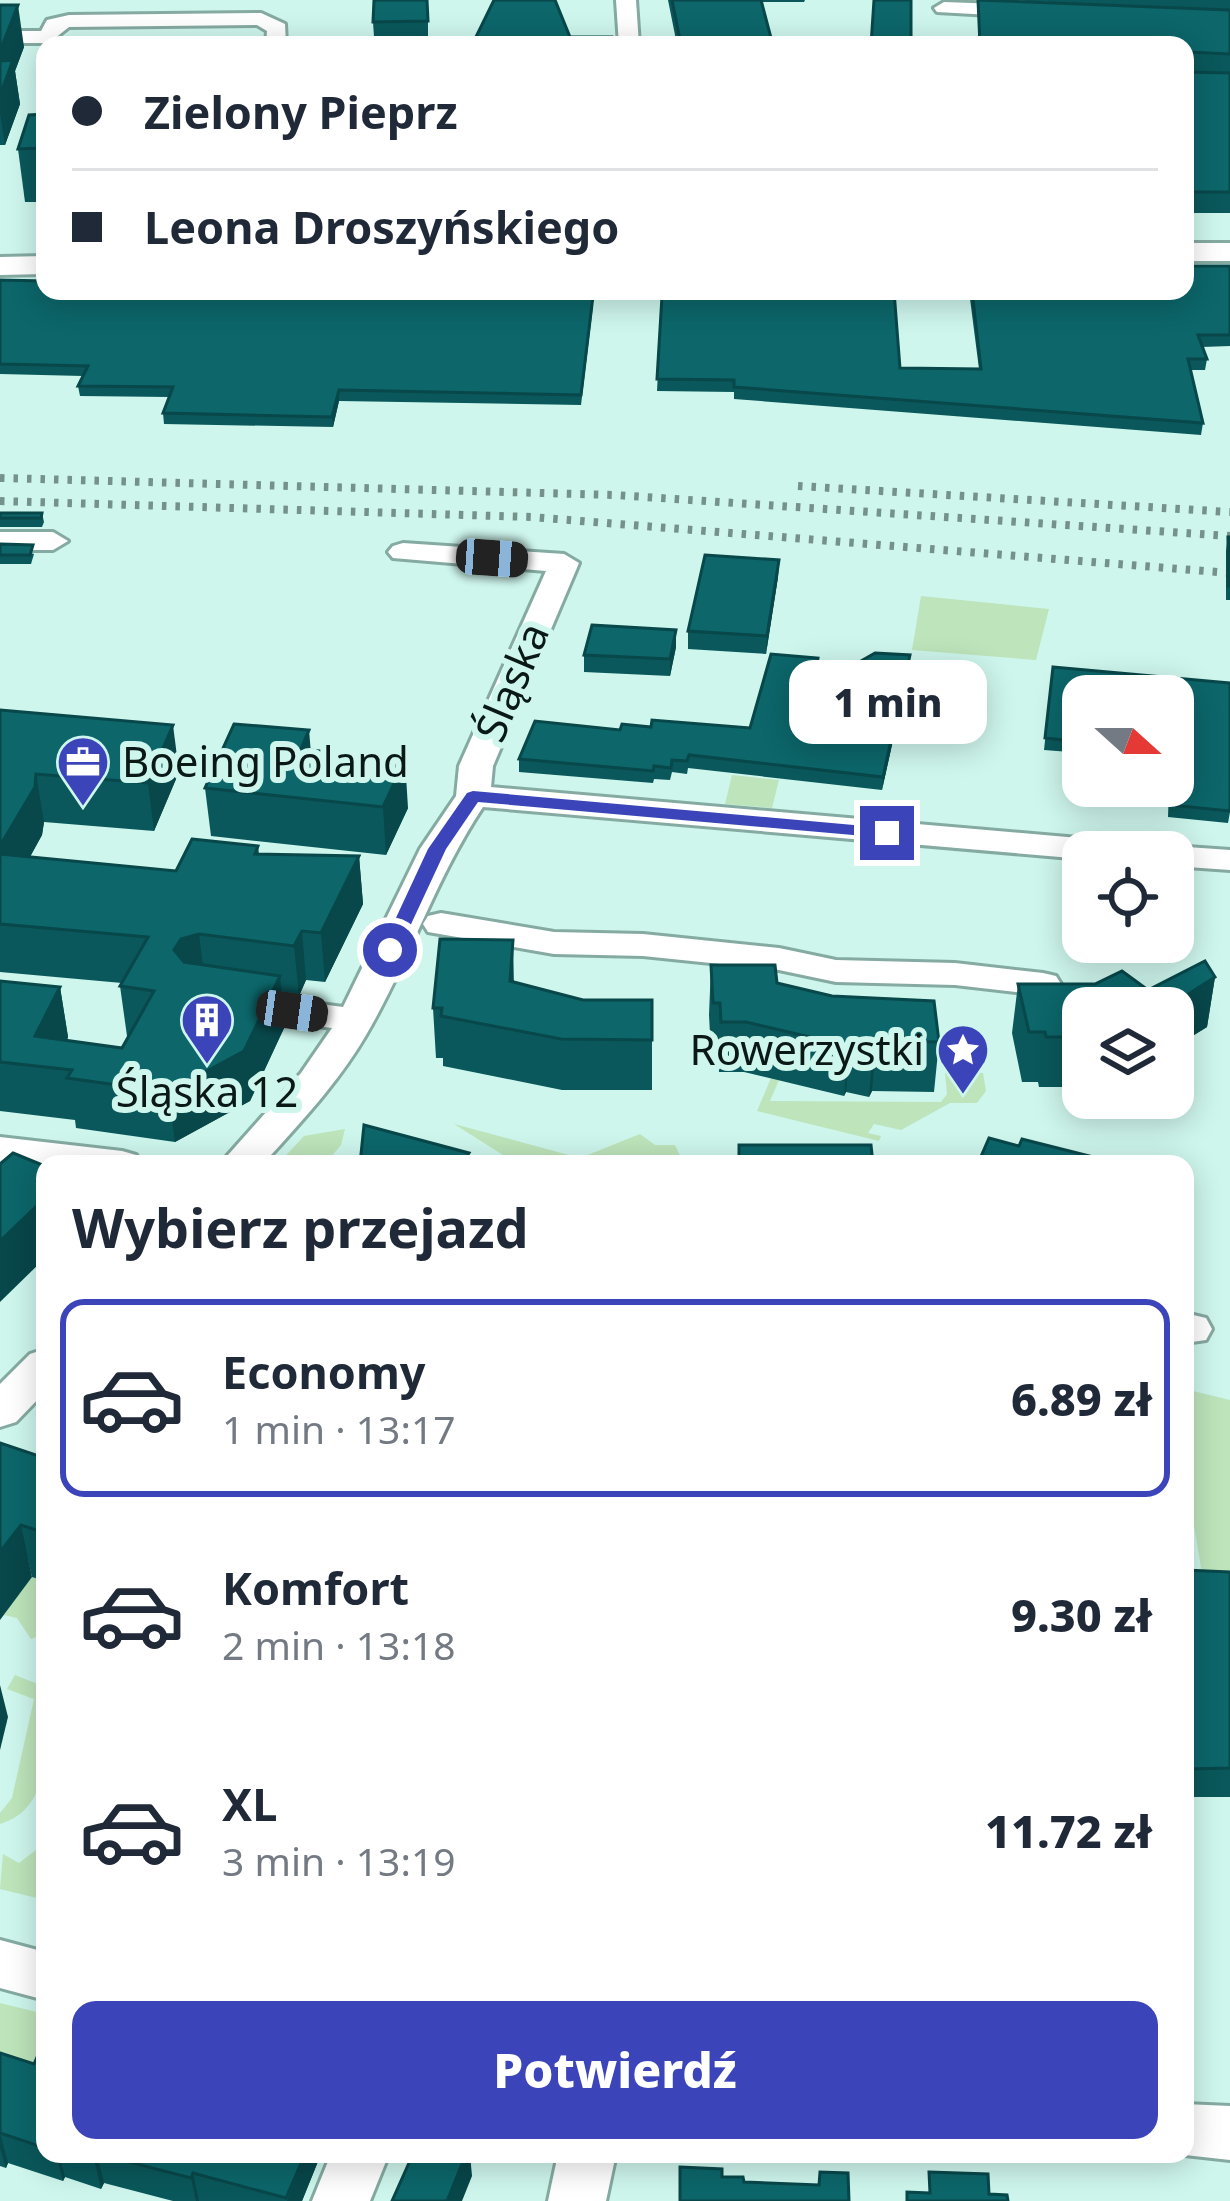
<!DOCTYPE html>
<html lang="pl">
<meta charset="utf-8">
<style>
body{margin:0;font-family:"Noto Sans",sans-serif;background:#f2f2f3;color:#1f2937;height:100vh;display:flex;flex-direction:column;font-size:45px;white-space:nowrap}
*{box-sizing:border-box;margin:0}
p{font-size:39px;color:#747a83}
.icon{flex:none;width:66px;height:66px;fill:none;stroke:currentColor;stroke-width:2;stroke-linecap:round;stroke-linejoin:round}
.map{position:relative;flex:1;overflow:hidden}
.side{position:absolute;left:36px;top:1155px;width:1158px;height:1008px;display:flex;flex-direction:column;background:#fff;border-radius:24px;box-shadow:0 6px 30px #0003}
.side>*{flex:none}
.hud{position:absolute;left:36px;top:36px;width:1158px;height:264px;border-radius:24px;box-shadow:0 6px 30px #0003;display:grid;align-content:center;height:264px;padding:0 36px;background:#fff}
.needle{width:78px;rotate:111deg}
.tools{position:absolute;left:1062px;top:675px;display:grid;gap:24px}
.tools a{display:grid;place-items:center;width:132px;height:132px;border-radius:24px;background:#fff;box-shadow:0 6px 30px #0003;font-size:60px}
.end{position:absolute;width:54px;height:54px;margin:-27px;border:15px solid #3b45b9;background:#fff;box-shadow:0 0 0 6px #fff}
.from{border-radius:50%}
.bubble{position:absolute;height:84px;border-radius:24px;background:#fff;box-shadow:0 6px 30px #0003;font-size:39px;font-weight:800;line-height:84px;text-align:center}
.car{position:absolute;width:36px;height:72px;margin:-36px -18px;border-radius:15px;box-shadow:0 0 9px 3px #0007;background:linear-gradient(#222 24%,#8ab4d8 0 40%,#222 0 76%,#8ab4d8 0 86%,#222 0)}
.hud b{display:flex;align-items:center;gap:42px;height:114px;font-size:45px}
.hud b+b{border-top:3px solid #e0e1e3}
.hud i{width:30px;height:30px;background:#1f2937}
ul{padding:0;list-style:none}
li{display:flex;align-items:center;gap:36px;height:198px;margin:0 24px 18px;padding:0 12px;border:6px solid transparent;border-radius:24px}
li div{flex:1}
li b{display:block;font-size:45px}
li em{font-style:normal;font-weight:800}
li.selected{border-color:#3b45b9}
li>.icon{width:108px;height:108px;stroke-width:1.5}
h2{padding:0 36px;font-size:54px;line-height:144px}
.action{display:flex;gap:24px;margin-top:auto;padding:24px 36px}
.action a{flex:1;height:138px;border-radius:24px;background:#3b45b9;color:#fff;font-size:48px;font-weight:800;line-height:138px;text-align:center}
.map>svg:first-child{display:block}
.green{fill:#bde4bb}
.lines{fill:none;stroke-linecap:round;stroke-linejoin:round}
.minor-casing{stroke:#85aaa2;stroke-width:6}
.major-casing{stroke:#85aaa2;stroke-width:6}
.minor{fill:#fff;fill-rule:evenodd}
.major{fill:#fff;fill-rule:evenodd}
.rail{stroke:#74918a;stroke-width:8;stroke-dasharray:4.5 9;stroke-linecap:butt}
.wall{fill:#0a585b}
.shaded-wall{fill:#08474a}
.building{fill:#0c666a;stroke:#08474a;stroke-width:3}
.route{fill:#3b45b9}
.labels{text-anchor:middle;stroke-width:12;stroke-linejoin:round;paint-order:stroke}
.street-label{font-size:42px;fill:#0a1916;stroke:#cef6ed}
.poi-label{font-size:42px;fill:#0a1916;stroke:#cef6ed;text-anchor:start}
</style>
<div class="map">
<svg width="1230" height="2201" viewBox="0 0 1230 2201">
<rect width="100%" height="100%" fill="#cef6ed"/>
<g class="green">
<path d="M 921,596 L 1049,609 L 1036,660 L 912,650 Z"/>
<path d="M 732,775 L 779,780 L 772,808 L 725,804 Z"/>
<path d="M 945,1072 L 983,1073 L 986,1091 L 977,1103 L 950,1103 L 901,1130 L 874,1124 L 868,1133 L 881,1136 L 879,1141 L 757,1111 L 771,1078 L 779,1080 L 770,1101 L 941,1102 L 947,1094 Z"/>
<path d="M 454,1124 L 580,1158 L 640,1134 L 655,1145 L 675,1145 L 684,1164 L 517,1164 Z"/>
<path d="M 345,1129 L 341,1145 L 325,1164 L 278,1164 L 304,1136 Z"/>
<path d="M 1185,1389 L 1230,1400 L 1230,1602 L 1206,1598 L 1185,1471 Z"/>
<path d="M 30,1576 L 45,1581 L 45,1648 L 36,1637 L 31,1639 L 17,1618 L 4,1615 Z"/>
<path d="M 15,1675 L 45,1687 C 45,1733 57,1807 0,1824 L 0,1813 L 12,1798 L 34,1699 L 7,1689 Z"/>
<path d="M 45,1843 L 45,1900 L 0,1889 L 3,1854 L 19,1863 Z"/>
<path d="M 0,2003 L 45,2014 L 45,2080 L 0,2070 Z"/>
</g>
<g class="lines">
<g class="minor-casing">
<g id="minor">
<path d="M 616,0 L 636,0 L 639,45 L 619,45 Z"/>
<path d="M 944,2 L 1027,5 L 1037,11 L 1027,17 L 937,12 L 934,8 Z"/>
<path d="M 261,13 L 285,24 L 286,45 L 266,45 L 267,31 L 257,25 L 69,27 L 49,43 L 0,43 L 0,31 L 41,31 L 47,20 L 69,15 Z"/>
<path d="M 0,532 L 53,532 L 68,541 L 53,550 L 0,550 Z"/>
<path d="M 403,543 L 564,554 L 579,563 L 493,766 L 491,787 L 1124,842 L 1136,845 L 1141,852 L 1083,852 L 1083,859 L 483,807 C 435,879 409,962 366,1035 C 338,1083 300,1123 263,1164 L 220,1164 L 301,1073 L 332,1028 L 230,1014 L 217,1011 L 211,1003 L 217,995 L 230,992 L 343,1007 L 420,849 L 456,796 L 459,766 L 546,571 L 393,558 L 388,552 L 393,546 Z"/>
<path d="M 1173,846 L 1230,850 L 1230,870 L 1173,866 L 1173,852 L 1158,852 Z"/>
<path d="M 441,913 L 554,932 L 643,934 L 779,948 L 836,960 L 955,963 L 1043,973 L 1056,976 L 1061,984 L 1056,992 L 1043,995 L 955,985 L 836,982 L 779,970 L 643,956 L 554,954 L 428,932 L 423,924 L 428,916 Z"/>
<path d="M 0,1137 L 122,1151 L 136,1155 L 142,1164 L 45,1164 L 45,1168 L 0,1163 Z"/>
<path d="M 1185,1313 L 1206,1318 L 1212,1329 L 1206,1340 L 1185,1343 Z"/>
<path d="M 45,1349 L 45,1392 L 16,1422 L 0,1427 L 0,1384 L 30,1354 Z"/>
<path d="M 0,1940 L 45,1952 L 45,2000 L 0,1988 Z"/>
<path d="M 1185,2104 L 1230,2106 L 1230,2160 L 1176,2154 L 1185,2154 Z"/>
<path d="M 331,2154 L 389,2154 L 370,2201 L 312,2201 Z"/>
<path d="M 558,2154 L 616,2154 L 606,2201 L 548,2201 Z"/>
</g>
</g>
<g class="major-casing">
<g id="major">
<rect x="1185" y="243" width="45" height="18"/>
<path d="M 45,256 L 45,274 L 0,275 L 0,257 Z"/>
</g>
</g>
<use href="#minor" class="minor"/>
<use href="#major" class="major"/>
<g class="rail">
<path d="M 0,478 L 615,495 L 1230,536"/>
<path d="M 798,486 L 1230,512"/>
<path d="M 0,501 L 531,517 L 1230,573"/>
</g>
</g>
<g class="wall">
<path d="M 428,0 L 428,36 L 374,37 L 373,22 Z"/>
<path d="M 668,0 L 805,0 L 804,2 L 761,2 L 771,38 L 810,45 L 677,45 Z"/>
<path d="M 978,0 L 1230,10 L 1230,213 L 1185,213 L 1185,45 L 978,45 Z"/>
<path d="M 1005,0 L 1230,0 L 1230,10 Z"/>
<path d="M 0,5 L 24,47 L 15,71 L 20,104 L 5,145 L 0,145 Z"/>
<path d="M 45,114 L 45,202 L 25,202 L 18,149 Z"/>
<path d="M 1230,266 L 1230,346 L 1202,347 L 1207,359 L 1205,370 L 1191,370 L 1203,423 L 1201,435 L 734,399 L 734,392 L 657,391 L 662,296 L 666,296 L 665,291 L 894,291 L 900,368 L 979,369 L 969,291 L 1185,291 Z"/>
<path d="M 0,280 L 45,291 L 593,306 L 581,405 L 339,401 L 333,427 L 164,424 L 163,413 L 169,397 L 80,396 L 78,386 L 83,376 L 0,374 Z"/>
<path d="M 0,513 L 42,513 L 44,522 L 42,527 L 0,527 Z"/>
<path d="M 1228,537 L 1230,537 L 1230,600 L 1226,600 L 1226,551 Z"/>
<path d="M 0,544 L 34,554 L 31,564 L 0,564 Z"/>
<path d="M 779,560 L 778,577 L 766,654 L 688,649 L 688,631 Z"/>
<path d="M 676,630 L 676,647 L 670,676 L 584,672 L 584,655 Z"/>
<path d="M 910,655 L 909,668 L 882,790 L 688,768 L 687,774 L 672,772 L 670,780 L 654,779 L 653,783 L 519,772 L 519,759 L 620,730 L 651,727 L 750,728 L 818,658 L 814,688 Z"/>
<path d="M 1053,667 L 1230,683 L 1230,812 L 1228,823 L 1168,817 L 1169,786 L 1173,786 L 1173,696 L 1083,696 L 1083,753 L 1044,750 Z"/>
<path d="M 0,710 L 179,772 L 154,831 L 44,822 L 42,835 L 30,857 L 176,871 L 258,846 L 259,854 L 359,856 L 363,904 L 325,982 L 306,980 L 299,996 L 282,994 L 285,1026 L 250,1101 L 175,1142 L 76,1128 L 75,1120 L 0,1111 L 0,981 L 60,987 L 68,1037 L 67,1041 L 122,1048 L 129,1036 L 127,1036 L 120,986 L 122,983 L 0,972 Z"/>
<path d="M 205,788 L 408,808 L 386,855 L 211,836 Z"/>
<path d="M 711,965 L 777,983 L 939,1042 L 934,1092 L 872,1091 L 869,1097 L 846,1092 L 844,1096 L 744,1072 L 719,1072 L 718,1053 L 711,1053 L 709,1015 Z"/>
<path d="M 1215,977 L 1207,1027 L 1173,1048 L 1173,1008 L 1083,1008 L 1083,1087 L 1039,1087 L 1038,1082 L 1022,1082 L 1012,1033 L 1018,984 L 1148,990 Z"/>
<path d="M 514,982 L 583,1000 L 652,1000 L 652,1090 L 562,1090 L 443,1066 L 443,1058 L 436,1058 L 433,1008 Z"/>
<path d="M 0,1443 L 45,1458 L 45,1581 L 32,1577 Z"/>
<path d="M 1185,1570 L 1230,1572 L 1230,1797 L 1185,1797 L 1185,1799 Z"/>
<path d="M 0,2053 L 34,2064 L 45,2057 L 45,2154 L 321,2154 L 302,2201 L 173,2201 L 104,2183 L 101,2189 L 65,2177 L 63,2181 L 8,2163 L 6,2168 L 0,2166 Z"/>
</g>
<g class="shaded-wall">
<path d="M 18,5 L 24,47 L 15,71 L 20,104 L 5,145 L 0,113 L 0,51 Z"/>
<path d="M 339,390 L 339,401 L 333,427 L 332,417 Z"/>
<path d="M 779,560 L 778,577 L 766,654 L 767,636 Z"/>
<path d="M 676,630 L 676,647 L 670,676 L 670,659 Z"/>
<path d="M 910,655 L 909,668 L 882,790 L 883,777 Z"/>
<path d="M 173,725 L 179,772 L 154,831 L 148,783 Z"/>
<path d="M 309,730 L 313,777 L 301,749 Z"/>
<path d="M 405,760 L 408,808 L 386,855 L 383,807 Z"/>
<path d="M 36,774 L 44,822 L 42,835 L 4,903 L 0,881 L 0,846 Z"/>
<path d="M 359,856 L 363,904 L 325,982 L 321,933 Z"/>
<path d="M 302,931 L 306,980 L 299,996 L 294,946 Z"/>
<path d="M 199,934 L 205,984 L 187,988 L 174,950 L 181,939 Z"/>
<path d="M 513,940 L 514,989 L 511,1031 L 510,981 Z"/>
<path d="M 280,976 L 285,1026 L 250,1101 L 175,1142 L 168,1092 Z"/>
<path d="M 1215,977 L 1207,1027 L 1173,1048 L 1173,1008 L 1167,1008 Z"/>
<path d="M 60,987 L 68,1037 L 53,1068 L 35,1036 Z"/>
<path d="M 850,1041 L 846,1092 L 844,1096 L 848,1046 Z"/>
<path d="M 876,1041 L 872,1091 L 869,1097 L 873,1047 Z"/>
<path d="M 45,1198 L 45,1258 L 0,1302 L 0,1241 Z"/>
<path d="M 21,1525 L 32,1577 L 0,1620 L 0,1552 Z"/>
<path d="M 0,1685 L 8,1717 L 0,1750 Z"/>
<path d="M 0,2133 L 8,2163 L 6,2168 L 0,2148 Z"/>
<path d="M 56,2154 L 59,2154 L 65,2177 L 63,2181 Z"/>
<path d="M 97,2154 L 104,2183 L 101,2189 L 94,2159 Z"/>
<path d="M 305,2154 L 321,2154 L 302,2201 L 287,2201 Z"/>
<path d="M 466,2154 L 470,2154 L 472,2176 L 462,2201 L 447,2201 Z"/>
<path d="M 193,2173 L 199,2201 L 196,2201 L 191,2178 Z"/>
</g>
<g class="building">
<path d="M 374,0 L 427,0 L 428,21 L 373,22 Z"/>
<path d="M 494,0 L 555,0 L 570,37 L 612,37 L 613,45 L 456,45 L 456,39 L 475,39 Z"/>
<path d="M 672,0 L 761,0 L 771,38 L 808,39 L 810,45 L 681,45 Z"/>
<path d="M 874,0 L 911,0 L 911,45 L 871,45 Z"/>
<path d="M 978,0 L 1230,10 L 1230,54 L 1188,52 L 1185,62 L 1185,45 L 980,45 Z"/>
<path d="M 0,5 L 18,5 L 0,51 Z"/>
<path d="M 13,60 L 0,95 L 0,61 Z"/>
<path d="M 1185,70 L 1188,72 L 1230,73 L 1230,192 L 1185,192 Z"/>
<path d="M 45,114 L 45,148 L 18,149 L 29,115 Z"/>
<path d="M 1185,266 L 1230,266 L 1230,335 L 1198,335 L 1207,359 L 1188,359 L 1203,423 L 734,387 L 734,380 L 657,379 L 662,296 L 667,296 L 667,291 L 894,291 L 900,368 L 981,369 L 972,291 L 1185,291 Z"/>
<path d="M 0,280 L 45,281 L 45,291 L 303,291 L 593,296 L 581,395 L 339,390 L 332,417 L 163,413 L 173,387 L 78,386 L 88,366 L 0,364 Z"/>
<path d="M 0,513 L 42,513 L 41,518 L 0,518 Z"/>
<rect x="1228" y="537" width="2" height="49"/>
<path d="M 0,544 L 33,545 L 30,555 L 0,555 Z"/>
<path d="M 705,555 L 779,560 L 767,636 L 688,631 Z"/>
<path d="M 592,625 L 676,630 L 670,659 L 584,655 Z"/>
<path d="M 875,653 L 910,655 L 883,777 L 689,755 L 687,761 L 672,760 L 671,768 L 654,766 L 653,771 L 519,759 L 535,721 L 620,730 L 622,724 L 651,727 L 652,720 L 750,728 L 771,654 L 818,658 L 812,689 Z"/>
<path d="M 1053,667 L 1230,683 L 1230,811 L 1170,805 L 1170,786 L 1173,786 L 1173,696 L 1083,696 L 1083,742 L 1045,738 Z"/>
<path d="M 0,710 L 173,725 L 148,783 L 36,774 L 35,787 L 0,846 Z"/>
<path d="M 234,724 L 309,730 L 301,749 L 405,760 L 383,807 L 205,788 Z"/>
<path d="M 192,839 L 258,846 L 255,854 L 359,856 L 321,933 L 302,931 L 294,946 L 199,934 L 181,939 L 174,950 L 184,962 L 280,976 L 244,1051 L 168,1092 L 67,1078 L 72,1070 L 0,1062 L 0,981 L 60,987 L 35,1036 L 122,1048 L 154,991 L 120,986 L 148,937 L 0,924 L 0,854 L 176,871 Z"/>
<path d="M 440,939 L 513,940 L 510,981 L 583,1000 L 652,1000 L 652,1040 L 561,1039 L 441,1016 L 442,1008 L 433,1008 Z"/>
<path d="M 1205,961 L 1215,977 L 1167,1008 L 1083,1008 L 1083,1037 L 1046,1037 L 1045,1032 L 1029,1032 L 1018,984 L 1095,984 L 1122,971 L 1148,990 Z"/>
<path d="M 711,965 L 775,965 L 777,983 L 832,996 L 934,1001 L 939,1042 L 876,1041 L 873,1047 L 850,1041 L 848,1046 L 746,1022 L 721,1022 L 720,1003 L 713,1003 Z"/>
<path d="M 364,1125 L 469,1153 L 462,1164 L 360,1164 Z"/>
<path d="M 989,1138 L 1019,1146 L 1022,1139 L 1121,1164 L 968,1164 L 971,1159 L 979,1161 Z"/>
<path d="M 739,1145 L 871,1145 L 873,1164 L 735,1164 L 739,1157 Z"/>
<path d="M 13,1153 L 45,1166 L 45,1198 L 0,1241 L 0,1164 Z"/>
<path d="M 0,1443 L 45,1458 L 45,1533 L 21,1525 L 0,1552 Z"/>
<path d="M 1185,1570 L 1230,1572 L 1230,1768 L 1189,1769 L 1190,1776 L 1185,1776 Z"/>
<path d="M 0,2053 L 34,2064 L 38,2055 L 45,2057 L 45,2148 L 0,2133 Z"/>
<path d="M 78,2154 L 97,2154 L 94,2159 Z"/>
<path d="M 98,2154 L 305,2154 L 286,2198 L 193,2173 L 191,2178 Z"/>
<path d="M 413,2154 L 466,2154 L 447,2201 L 392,2201 Z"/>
<path d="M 680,2167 L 722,2169 L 722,2177 L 743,2177 L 744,2182 L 819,2185 L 820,2172 L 848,2173 L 849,2201 L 680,2201 Z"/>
<path d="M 929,2172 L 988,2174 L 989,2194 L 1007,2195 L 1008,2201 L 907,2201 L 907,2192 L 930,2193 Z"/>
</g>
<path class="route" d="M 473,791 L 887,828 L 896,833 L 887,838 L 478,802 L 446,849 L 399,950 L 383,953 L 381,950 L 428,849 L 467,793 Z"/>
<defs>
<g id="office-pin" transform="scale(2.7)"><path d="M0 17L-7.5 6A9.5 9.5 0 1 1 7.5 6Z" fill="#3b45b9" stroke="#cef6ed"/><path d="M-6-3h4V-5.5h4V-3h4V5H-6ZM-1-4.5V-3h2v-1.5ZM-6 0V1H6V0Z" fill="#fff"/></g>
<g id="building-pin" transform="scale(2.7)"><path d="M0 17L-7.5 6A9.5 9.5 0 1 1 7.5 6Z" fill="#3b45b9" stroke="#cef6ed"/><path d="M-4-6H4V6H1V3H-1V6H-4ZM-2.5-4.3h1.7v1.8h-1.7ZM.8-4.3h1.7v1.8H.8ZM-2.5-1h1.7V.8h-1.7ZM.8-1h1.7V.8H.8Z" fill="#fff"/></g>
<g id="sight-pin" transform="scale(2.7)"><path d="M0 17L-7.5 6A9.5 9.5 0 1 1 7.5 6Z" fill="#3b45b9" stroke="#cef6ed"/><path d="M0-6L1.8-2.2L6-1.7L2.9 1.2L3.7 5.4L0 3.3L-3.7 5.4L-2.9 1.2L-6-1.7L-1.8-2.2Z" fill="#fff"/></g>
</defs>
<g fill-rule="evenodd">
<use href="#office-pin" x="83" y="762"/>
<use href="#building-pin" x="207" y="1020"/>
<use href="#sight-pin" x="963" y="1050"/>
</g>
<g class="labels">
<g class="street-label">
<text transform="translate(512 682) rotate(-67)" y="15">Śląska</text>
</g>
<g class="poi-label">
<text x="122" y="777">Boeing Poland</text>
<text x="924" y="1065" text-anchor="end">Rowerzystki</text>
<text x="207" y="1107" text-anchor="middle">Śląska 12</text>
</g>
</g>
</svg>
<div class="tools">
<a><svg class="needle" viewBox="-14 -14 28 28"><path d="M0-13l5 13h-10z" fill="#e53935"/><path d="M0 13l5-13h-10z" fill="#747a83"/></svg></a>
<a><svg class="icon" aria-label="locate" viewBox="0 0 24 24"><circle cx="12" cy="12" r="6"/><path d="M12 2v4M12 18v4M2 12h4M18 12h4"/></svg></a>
<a><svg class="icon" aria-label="layers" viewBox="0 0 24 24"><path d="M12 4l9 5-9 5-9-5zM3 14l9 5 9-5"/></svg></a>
</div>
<i class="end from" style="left:390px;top:950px"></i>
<i class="end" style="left:887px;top:833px"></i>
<div class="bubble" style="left:789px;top:660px;width:198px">1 min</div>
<i class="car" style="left:492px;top:558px;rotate:94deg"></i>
<i class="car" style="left:292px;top:1011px;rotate:98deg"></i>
<div class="hud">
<b><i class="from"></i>Zielony Pieprz</b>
<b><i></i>Leona Droszyńskiego</b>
</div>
<section class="side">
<h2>Wybierz przejazd</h2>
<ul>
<li class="selected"><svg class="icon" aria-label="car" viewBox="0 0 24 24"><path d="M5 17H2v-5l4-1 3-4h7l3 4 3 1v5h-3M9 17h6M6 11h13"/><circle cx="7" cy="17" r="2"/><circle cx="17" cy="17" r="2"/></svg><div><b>Economy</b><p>1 min · 13:17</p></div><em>6.89 zł</em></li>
<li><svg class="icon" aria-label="car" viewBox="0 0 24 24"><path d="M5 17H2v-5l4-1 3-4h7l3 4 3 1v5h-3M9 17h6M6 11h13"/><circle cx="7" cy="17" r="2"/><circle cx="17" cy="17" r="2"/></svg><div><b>Komfort</b><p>2 min · 13:18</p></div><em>9.30 zł</em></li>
<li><svg class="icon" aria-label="car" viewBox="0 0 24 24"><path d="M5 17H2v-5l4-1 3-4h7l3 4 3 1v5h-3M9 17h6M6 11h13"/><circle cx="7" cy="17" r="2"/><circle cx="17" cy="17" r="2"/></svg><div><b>XL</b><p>3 min · 13:19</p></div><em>11.72 zł</em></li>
</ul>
<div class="action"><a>Potwierdź</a></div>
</section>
</div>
